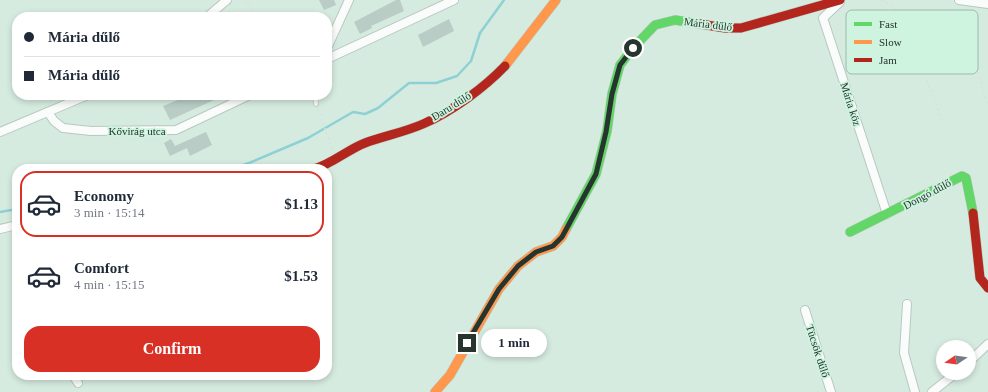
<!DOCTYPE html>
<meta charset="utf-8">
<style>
body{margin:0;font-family:Georgia,serif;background:#f2f2f3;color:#1f2937;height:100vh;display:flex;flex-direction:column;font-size:15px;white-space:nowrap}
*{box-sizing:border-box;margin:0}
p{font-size:13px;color:#747a83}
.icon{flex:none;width:22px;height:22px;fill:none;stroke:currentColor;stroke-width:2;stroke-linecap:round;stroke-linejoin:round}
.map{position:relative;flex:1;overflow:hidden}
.side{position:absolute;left:12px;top:164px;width:320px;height:216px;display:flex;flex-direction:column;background:#fff;border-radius:16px;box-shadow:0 2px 6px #0003}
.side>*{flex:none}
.banner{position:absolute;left:12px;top:12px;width:320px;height:88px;border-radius:16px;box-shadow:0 2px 6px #0003;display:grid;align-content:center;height:88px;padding:0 12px;background:#fff}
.needle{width:26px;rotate:257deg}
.fabs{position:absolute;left:936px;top:340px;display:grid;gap:8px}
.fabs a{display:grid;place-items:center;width:40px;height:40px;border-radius:50%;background:#fff;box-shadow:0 2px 6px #0003;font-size:20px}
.end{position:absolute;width:18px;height:18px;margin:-9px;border:5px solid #26352d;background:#fff;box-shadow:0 0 0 2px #fff}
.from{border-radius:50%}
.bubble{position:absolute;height:28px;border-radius:14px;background:#fff;box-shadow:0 2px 6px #0003;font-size:13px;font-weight:600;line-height:28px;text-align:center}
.banner b{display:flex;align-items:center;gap:14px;height:38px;font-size:15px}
.banner b+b{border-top:1px solid #e0e1e3}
.banner i{width:10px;height:10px;background:#1f2937}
ul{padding:7px 0 0;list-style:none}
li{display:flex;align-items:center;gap:12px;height:66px;margin:0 8px 6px;padding:0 4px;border:2px solid transparent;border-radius:16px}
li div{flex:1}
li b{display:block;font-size:15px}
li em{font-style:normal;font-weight:600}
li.current{border-color:#d93025}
li>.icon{width:36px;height:36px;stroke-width:1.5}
.primary-button{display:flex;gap:8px;margin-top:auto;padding:8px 12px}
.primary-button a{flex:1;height:46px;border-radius:16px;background:#d93025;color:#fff;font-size:16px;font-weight:600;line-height:46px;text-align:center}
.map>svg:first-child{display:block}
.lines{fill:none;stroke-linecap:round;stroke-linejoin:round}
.stream{stroke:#8ed1d4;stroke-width:2.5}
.building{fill:#b9ccc5}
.lane-casing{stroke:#b8c8bf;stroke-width:5.5}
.street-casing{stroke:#b8c8bf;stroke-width:10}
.fast-casing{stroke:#b8c8bf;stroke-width:10}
.slow-casing{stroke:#b8c8bf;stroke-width:10}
.jam-casing{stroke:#b8c8bf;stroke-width:10}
.path{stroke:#d9dfdc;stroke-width:1.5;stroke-dasharray:2 3;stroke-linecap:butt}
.lane{stroke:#f9fcfa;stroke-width:4}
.street{stroke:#f9fcfa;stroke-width:8}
.fast{stroke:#63d668;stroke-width:9}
.slow{stroke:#ff974d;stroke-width:9}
.jam{stroke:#b3261e;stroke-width:9}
.route{stroke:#26352d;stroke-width:5}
.labels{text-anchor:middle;stroke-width:3.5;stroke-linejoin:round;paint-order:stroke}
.street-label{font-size:11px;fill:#26352d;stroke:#cef3df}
.key{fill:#cef3df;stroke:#9cbaaa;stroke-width:1}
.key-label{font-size:11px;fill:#26352d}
</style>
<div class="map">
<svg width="988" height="392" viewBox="0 0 988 392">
<rect width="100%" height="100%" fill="#d6ebe0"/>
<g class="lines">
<g class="stream">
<path d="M 231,169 L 249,163 L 308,138 L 353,112 L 365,114 L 378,108 L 409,83 L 436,83 L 457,76 L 471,61 L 480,33 L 504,0"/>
<path d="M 0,212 L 17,209"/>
</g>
</g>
<g class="building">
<path d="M 319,0 L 334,0 L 336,5 L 324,10 Z"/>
<path d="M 396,0 L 400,0 L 404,11 L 371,26 L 372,28 L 360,34 L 354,22 Z"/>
<path d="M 449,19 L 454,31 L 423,47 L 418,35 Z"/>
<path d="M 190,95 L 225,95 L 170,120 L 163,106 Z"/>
<path d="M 206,132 L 212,145 L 190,156 L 187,148 L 170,156 L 164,143 L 171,139 L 175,146 Z"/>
</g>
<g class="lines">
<g class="lane-casing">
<path id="lane" d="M 315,95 L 316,104"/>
</g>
<g class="street-casing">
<g id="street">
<path d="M 959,0 L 988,4"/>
<path d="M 840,2 L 823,18 L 887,214"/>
<path d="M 207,17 L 227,0"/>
<path d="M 327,48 L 349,0"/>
<path d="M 327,59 L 454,0"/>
<path d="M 48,112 L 54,121 L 63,128 L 91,131 L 176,130 L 250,95"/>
<path d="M 0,132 L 88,95"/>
<path d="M 0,229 L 17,225"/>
<path d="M 907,304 L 904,353 L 915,392"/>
<path d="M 805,310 L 831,392"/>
<path d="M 969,362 L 988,344"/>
<path d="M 73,375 L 78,383"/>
<path d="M 932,392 L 956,373"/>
</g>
</g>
<g class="fast-casing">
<g id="fast">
<path d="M 566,229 L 596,174 L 607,131 L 612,94 L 620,65 L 633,48 L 655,25 L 675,20 L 694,23"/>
<path d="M 850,232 L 962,176 L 966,178 L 973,213"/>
</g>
</g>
<g class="slow-casing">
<g id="slow">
<path d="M 505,66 L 556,0"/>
<path d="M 435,392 L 450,375 L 499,289 L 518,266 L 536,252 L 553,246 L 562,237 L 566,229"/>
</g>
</g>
<g class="jam-casing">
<g id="jam">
<path d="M 694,23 L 725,28 L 741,28 L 840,0"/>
<path d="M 314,169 C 332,164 347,150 365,143 C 384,136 405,132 423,124 C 451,112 484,88 505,66"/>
<path d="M 973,213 L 980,278 L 988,288"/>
</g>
</g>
<g class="path">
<path d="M 245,0 L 256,17"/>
<path d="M 882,0 L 898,11 L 902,18 L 942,120"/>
<path d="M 964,9 L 966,29 L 987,104"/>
<path d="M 318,109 L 332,149"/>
</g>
<use href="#lane" class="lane"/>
<use href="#street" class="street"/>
<use href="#fast" class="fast"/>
<use href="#slow" class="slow"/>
<use href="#jam" class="jam"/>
</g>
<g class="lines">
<path class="route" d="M 467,343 L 499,289 L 518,266 L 536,252 L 553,246 L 562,237 L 596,174 L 606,132 L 612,94 L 620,65 L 633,48"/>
</g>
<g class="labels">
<g class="street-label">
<text transform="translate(708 24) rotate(7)" y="4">Mária dűlő</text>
<text transform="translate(851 104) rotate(72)" y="4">Mária köz</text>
<text transform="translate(451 106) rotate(-32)" y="4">Daru dűlő</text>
<text x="137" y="135">Kővirág utca</text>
<text transform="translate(927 194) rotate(-28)" y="4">Dongó dűlő</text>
<text transform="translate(818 351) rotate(72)" y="4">Tücsök dűlő</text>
</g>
</g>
<rect x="846" y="10" width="132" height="64" rx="6" class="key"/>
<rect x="854" y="22" width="18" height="4" fill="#63d668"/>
<rect x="854" y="40" width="18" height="4" fill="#ff974d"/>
<rect x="854" y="58" width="18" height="4" fill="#b3261e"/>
<g class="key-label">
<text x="879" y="28">Fast</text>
<text x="879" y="46">Slow</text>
<text x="879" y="64">Jam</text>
</g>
</svg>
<div class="fabs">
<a><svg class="needle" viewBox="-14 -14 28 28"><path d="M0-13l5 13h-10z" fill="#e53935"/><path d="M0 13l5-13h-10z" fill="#747a83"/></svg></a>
</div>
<i class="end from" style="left:633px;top:48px"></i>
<i class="end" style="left:467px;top:343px"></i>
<div class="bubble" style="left:481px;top:329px;width:66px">1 min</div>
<div class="banner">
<b><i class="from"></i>Mária dűlő</b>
<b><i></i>Mária dűlő</b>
</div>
<section class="side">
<ul>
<li class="current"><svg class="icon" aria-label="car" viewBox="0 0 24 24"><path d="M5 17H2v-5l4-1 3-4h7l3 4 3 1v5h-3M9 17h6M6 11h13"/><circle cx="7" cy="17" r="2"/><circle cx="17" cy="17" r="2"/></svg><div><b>Economy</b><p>3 min · 15:14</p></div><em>$1.13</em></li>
<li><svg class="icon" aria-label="car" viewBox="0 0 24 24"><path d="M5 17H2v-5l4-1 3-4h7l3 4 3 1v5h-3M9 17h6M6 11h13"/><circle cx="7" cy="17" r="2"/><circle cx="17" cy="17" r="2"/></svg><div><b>Comfort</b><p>4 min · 15:15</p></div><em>$1.53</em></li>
</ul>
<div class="primary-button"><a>Confirm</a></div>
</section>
</div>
